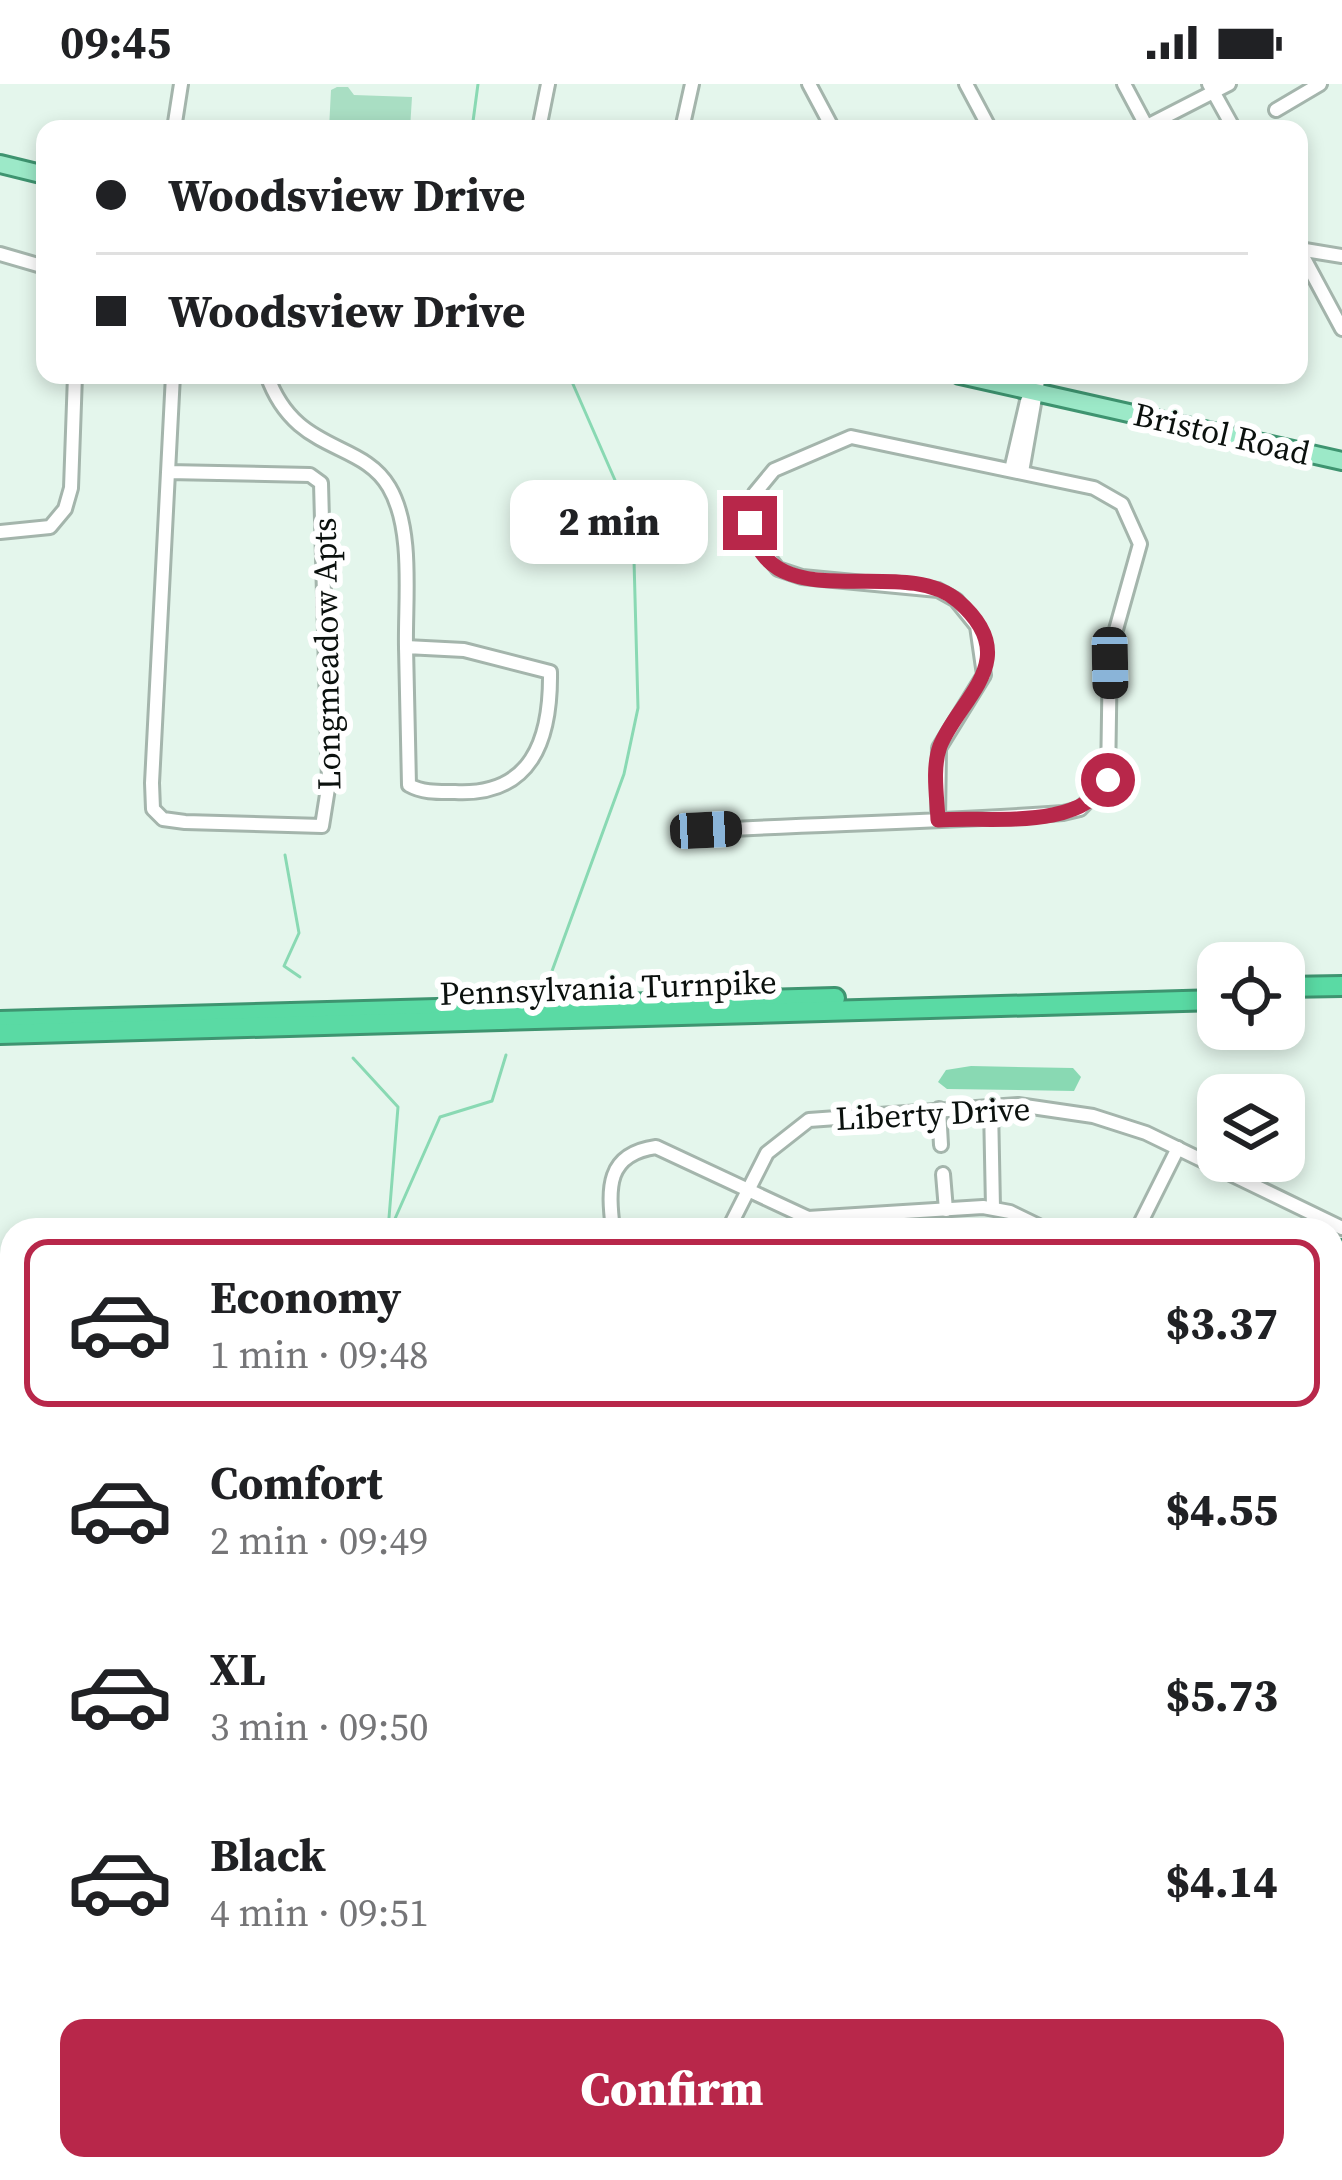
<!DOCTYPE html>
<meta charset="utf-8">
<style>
body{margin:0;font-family:"Source Serif 4",serif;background:#f2f2f2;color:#202124;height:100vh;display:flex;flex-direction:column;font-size:45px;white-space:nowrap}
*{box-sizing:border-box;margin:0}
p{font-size:39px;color:#757577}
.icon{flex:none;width:66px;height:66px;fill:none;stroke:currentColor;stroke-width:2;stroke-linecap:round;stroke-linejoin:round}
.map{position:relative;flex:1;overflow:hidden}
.drawer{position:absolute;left:0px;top:1134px;width:1344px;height:963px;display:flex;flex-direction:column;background:#fff;border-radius:36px 36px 0 0;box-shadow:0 6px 18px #0003}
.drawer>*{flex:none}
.banner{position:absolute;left:36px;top:36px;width:1272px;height:264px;border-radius:24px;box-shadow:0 6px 18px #0003;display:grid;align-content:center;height:264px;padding:0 60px;background:#fff}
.buttons{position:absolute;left:1197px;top:858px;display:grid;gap:24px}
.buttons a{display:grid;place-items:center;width:108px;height:108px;border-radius:24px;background:#fff;box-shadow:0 6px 18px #0003;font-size:60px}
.end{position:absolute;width:54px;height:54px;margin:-27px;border:15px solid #b8274a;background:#fff;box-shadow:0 0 0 6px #fff}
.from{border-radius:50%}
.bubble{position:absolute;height:84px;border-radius:24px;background:#fff;box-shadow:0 6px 18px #0003;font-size:39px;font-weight:800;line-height:84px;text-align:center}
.car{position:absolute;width:36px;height:72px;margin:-36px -18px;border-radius:15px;box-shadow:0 0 9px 3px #0007;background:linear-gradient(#222 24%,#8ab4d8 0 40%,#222 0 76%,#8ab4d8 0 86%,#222 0)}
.banner b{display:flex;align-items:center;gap:42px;height:114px;font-size:45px}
.banner b+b{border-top:3px solid #e0e0e0}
.banner i{width:30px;height:30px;background:#202124}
ul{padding:21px 0 0;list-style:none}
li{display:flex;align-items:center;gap:36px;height:168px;margin:0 24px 18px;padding:0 36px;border:6px solid transparent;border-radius:24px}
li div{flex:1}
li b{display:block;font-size:45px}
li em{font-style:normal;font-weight:800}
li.on{border-color:#b8274a}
li>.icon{width:108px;height:108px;stroke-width:1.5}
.primary-button{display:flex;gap:24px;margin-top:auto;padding:24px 60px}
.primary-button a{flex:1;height:138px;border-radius:24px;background:#b8274a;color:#fff;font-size:48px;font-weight:800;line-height:138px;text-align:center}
.status{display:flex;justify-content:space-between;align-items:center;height:84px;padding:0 60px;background:#fff;direction:ltr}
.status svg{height:33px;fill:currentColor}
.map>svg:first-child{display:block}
.green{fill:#a9dec3}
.water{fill:#89d9b3}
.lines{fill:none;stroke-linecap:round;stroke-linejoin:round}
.stream{stroke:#89d9b3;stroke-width:3}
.minor-casing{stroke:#a4b5ac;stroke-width:18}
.major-casing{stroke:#3e9470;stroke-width:22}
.highway-casing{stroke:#3e9470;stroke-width:24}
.minor{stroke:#fff;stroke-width:12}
.major{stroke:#9ce9c8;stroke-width:16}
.highway{stroke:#5adaa4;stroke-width:18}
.route{stroke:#b8274a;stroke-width:15}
.labels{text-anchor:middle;stroke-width:12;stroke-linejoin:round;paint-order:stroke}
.street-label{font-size:33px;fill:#0b110e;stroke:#fff}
</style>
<div class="status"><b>09:45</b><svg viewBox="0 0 49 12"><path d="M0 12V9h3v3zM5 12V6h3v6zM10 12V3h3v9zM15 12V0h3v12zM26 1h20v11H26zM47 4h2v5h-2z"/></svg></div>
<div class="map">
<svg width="1342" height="2096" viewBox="0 0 1342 2096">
<rect width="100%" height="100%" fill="#e4f6ec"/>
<g class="green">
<path d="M 337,3 L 348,3 L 354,11 L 412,13 L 410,45 L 329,45 L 331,6 Z"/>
<path d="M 1332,1454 L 1342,1459 L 1342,2060 L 1332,2060 Z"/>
</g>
<path class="water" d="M 971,982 L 1073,984 L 1081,993 L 1074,1007 L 947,1005 L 938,998 L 946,986 Z"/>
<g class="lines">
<g class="stream">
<path d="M 472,45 L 478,0"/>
<path d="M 285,771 L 299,849 L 284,882 L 300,893"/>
<path d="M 552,887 L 624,690 L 638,624 L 634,476 L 618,403 L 569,291"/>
<path d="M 353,974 L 398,1023 L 388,1146"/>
<path d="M 390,1146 L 440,1033 L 492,1017 L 506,971"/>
<path d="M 0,1592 L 12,1600"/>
<path d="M 1332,2079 L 1342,2092"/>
</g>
<g class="minor-casing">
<g id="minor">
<path d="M 809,0 L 833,45"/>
<path d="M 966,0 L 990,45"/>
<path d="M 1124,0 L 1148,45"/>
<path d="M 1209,0 L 1234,45"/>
<path d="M 1276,26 L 1320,0"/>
<path d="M 1147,42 L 1229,0"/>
<path d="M 174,45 L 181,0"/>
<path d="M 539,45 L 548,0"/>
<path d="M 682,45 L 692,0"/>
<path d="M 1299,165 L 1342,245"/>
<path d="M 1299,165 L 1342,172"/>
<path d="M 0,170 L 45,183"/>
<path d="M 267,291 C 295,371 361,355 389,403 C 414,445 405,516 406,563"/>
<path d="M 1011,386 L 1027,317 L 1035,307"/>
<path d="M 168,388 L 310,391 L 321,399 L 329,698 L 322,742 L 185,738 L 163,735 L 153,725 L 152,699 L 173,291"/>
<path d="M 1022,388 L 1039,291"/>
<path d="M 0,448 L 50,443 L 65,425 L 71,404 L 75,291"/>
<path d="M 406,563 L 464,566 L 550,588 C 551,657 531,712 455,708 C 439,708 423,709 409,701 Z"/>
<path d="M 691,747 C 815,740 939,738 1063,729 L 1080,725 L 1108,696 L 1110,567 L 1140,460 L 1122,420 L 1094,404 L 851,353 L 774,386 L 755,409 L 750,428 L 754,455 L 778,485 L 802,493 L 938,506 L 956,516 L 977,542 L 984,591 L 939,664 L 938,736"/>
<path d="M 991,1022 L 993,1124"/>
<path d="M 939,1025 L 941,1061"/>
<path d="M 943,1090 L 946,1126"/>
<path d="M 613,1146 C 608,1104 606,1070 656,1063 L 808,1134 L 983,1123 L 1010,1128 L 1047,1146"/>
<path d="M 728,1146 L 767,1069 L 809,1036 L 1018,1021 L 1093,1032 L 1146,1049 L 1342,1144"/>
<path d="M 1137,1146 L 1178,1064"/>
<path d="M 0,2004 L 12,2001"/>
<path d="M 355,2085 L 358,2096"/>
</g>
</g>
<g class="major-casing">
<g id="major">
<path d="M 0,80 L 45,91"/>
<path d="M 960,291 L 1342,377"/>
<path d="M 1332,1184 L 1342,1165"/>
<path d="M 868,2096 L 873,2085"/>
</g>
</g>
<g class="highway-casing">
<g id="highway">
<path d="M 1284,903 L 1342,902"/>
<path d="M 0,937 L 835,914"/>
<path d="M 0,950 L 1218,916"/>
</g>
</g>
<use href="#minor" class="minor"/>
<use href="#major" class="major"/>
<use href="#highway" class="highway"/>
</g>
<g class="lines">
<path class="route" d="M 750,439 C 768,539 901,468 958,517 C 1025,575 960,613 940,662 C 932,684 937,713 938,736 C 989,732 1080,748 1108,696"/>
</g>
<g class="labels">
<g class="street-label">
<text transform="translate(1222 349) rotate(13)" y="12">Bristol Road</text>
<text transform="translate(326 570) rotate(-91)" y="12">Longmeadow Apts</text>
<text transform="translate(608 903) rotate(-2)" y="12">Pennsylvania Turnpike</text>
<text transform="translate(933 1029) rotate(-3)" y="12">Liberty Drive</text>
</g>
</g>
</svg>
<div class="buttons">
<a><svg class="icon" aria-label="locate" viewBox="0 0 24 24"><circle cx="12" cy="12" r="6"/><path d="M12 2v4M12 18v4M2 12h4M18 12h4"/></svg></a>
<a><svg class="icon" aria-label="layers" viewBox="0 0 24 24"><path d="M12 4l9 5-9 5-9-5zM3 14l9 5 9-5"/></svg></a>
</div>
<i class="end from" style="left:1108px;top:696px"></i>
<i class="end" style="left:750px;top:439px"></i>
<div class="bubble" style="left:510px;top:396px;width:198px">2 min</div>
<i class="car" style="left:1110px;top:579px;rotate:179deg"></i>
<i class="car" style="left:706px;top:746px;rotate:87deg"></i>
<div class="banner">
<b><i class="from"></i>Woodsview Drive</b>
<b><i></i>Woodsview Drive</b>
</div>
<section class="drawer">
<ul>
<li class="on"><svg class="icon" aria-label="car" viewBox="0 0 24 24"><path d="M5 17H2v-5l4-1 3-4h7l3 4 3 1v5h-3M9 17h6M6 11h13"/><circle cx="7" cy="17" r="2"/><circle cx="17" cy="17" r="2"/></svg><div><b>Economy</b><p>1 min · 09:48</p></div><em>$3.37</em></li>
<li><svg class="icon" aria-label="car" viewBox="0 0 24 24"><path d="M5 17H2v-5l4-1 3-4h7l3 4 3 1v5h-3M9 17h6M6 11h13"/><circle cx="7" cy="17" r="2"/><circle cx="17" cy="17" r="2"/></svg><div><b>Comfort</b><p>2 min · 09:49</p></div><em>$4.55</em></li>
<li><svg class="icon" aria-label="car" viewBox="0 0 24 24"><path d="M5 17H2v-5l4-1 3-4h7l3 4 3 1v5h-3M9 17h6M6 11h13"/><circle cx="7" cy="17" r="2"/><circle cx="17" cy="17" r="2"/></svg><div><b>XL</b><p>3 min · 09:50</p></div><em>$5.73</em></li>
<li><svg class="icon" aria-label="car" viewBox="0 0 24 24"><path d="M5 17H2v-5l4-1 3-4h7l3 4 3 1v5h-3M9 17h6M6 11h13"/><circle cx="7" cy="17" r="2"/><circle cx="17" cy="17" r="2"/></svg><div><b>Black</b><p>4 min · 09:51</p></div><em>$4.14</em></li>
</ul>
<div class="primary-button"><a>Confirm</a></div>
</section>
</div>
